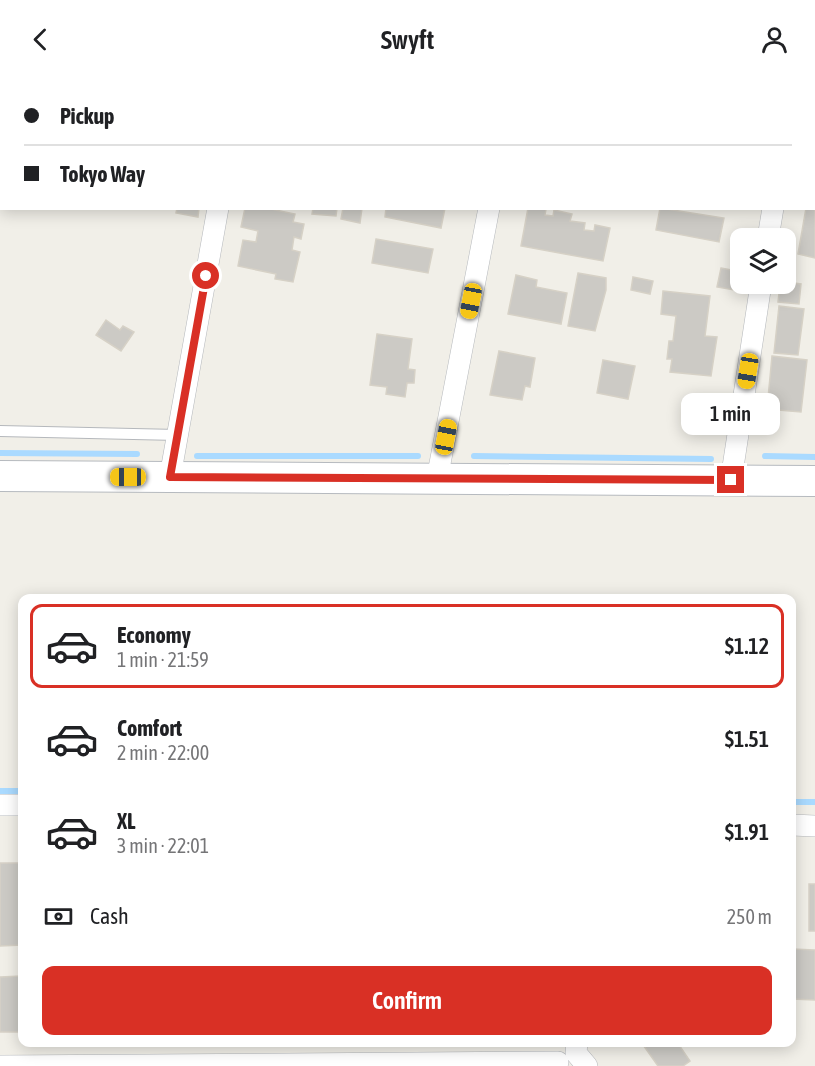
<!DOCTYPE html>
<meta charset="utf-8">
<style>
body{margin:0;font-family:"Asap Condensed",sans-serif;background:#f2f2f2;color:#202124;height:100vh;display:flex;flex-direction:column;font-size:22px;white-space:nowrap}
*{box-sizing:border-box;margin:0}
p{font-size:20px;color:#757577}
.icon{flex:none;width:33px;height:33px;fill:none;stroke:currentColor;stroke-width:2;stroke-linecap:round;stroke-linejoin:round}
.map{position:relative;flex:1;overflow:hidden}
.details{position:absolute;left:18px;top:516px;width:778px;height:453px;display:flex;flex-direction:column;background:#fff;border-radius:12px;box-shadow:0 3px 15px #0003}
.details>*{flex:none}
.top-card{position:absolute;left:0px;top:0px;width:816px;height:132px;box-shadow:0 3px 15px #0003;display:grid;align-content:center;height:132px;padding:0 24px;background:#fff}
.buttons{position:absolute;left:730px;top:150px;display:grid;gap:12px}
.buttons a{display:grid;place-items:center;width:66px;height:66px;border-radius:12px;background:#fff;box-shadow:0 3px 15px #0003;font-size:30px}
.end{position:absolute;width:27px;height:27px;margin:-14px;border:8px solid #d93025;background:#fff;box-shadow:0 0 0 3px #fff}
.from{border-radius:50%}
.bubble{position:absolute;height:42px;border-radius:12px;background:#fff;box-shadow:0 3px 15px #0003;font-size:20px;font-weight:600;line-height:42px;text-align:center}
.car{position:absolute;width:18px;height:36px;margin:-18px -9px;border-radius:8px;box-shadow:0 0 4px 2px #0007;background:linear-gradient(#f5c518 24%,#345 0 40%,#f5c518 0 76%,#345 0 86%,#f5c518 0)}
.top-card b{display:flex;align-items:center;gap:21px;height:57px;font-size:22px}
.top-card b+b{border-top:2px solid #e0e0e0}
.top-card i{width:15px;height:15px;background:#202124}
ul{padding:10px 0 0;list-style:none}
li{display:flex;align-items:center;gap:18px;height:84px;margin:0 12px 9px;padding:0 12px;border:3px solid transparent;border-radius:12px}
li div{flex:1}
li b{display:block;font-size:22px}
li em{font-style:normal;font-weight:600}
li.current{border-color:#d93025}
li>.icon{width:54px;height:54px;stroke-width:1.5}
.pay{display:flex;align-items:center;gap:15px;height:66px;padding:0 24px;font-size:22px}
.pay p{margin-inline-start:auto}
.cta{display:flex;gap:12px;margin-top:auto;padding:12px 24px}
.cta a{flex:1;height:69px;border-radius:12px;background:#d93025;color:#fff;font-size:24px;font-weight:600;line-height:69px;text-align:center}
header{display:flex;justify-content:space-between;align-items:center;height:78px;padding:0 24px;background:#fff;font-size:27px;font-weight:600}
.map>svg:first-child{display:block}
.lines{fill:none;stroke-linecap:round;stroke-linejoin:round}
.stream{stroke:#aadaff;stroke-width:6}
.building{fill:#cccac5;stroke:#d6d1c6;stroke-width:1.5}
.service-casing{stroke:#b5b8bc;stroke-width:12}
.minor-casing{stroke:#b5b8bc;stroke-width:22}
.secondary-casing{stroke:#b6babf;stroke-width:32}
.service{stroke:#fff;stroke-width:10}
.minor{stroke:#fff;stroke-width:21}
.secondary{stroke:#fff;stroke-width:30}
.route{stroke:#d93025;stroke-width:8}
</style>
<header><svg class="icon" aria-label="back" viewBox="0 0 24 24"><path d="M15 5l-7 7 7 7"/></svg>Swyft<svg class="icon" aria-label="person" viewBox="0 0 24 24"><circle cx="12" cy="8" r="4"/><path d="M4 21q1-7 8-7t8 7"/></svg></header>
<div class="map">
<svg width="815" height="988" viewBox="0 0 815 988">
<rect width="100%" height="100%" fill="#f1efe8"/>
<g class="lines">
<g class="stream">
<path d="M 0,375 L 137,376"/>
<path d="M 197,378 L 418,378"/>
<path d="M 474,378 L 711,381"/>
<path d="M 765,378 L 815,379"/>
<path d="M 0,713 L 22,713"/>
<path d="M 792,724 L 815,724"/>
</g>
</g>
<g class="building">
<path d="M 531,0 L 556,0 L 556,2 Z"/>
<path d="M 597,0 L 635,0 L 597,2 Z"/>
<path d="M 651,0 L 689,0 L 651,2 Z"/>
<path d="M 721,0 L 750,0 L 721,2 Z"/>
<path d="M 815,92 L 815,180 L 798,176 L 806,130 L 814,130 Z"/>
<path d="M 177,130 L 199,130 L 198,139 L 176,135 Z"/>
<path d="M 245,130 L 266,130 L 295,136 L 293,144 L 304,146 L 301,161 L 294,159 L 292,172 L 300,174 L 293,204 L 275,201 L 276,196 L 238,188 L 243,162 L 256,164 L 258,153 L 241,149 Z"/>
<path d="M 313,130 L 337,130 L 336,138 L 312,136 Z"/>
<path d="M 343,130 L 362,130 L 360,145 L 341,141 Z"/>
<path d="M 386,130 L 445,130 L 441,150 L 385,139 Z"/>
<path d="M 528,130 L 546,131 L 545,137 L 553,138 L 554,132 L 572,136 L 570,143 L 585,145 L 584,152 L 594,153 L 595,147 L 610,150 L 603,183 L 521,168 Z"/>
<path d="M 660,130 L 724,140 L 719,164 L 656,152 Z"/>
<path d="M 376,161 L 433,171 L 428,195 L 372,185 Z"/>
<path d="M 721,190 L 737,193 L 734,212 L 717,209 Z"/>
<path d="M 578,195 L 606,200 L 606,212 L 595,253 L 568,248 Z"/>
<path d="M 516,197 L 537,202 L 536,209 L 567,215 L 561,246 L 508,236 Z"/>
<path d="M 633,199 L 653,203 L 650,216 L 631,212 Z"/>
<path d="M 786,204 L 801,206 L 799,226 L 778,224 L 780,206 Z"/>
<path d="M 663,213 L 710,218 L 705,258 L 717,259 L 711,298 L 670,294 L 672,281 L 667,281 L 669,263 L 673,263 L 676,238 L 661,236 Z"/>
<path d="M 779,228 L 804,231 L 798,277 L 774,275 Z"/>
<path d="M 106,242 L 120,252 L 123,248 L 134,254 L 121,273 L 96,257 Z"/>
<path d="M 377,256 L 412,261 L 408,291 L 415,292 L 414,305 L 407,305 L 405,319 L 386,316 L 387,309 L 370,307 Z"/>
<path d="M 499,273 L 535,280 L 530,309 L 525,308 L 522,322 L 490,317 Z"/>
<path d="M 772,278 L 807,282 L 801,334 L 767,331 Z"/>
<path d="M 603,282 L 635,288 L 628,321 L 597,315 Z"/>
<path d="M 0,785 L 22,785 L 22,867 L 0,868 Z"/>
<rect x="809" y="806" width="6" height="47"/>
<path d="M 792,871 L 815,872 L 815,922 L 792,921 Z"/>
<path d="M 21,898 L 22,954 L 0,954 L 0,899 Z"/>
<path d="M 641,964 L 677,964 L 690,983 L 683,988 L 658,988 Z"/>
</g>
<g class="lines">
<g class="service-casing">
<path id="service" d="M 0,353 L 178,357"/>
</g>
<g class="minor-casing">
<g id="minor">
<path d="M 241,2 L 242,0"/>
<path d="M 513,2 L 514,0"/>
<path d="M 795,2 L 795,0"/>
<path d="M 814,60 L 815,60"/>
<path d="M 768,160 L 773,130"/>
<path d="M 170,399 L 218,130"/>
<path d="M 437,401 L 489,130"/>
<path d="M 731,402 L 761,206"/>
<path d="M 0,727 L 22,727"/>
<path d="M 792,747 L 815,748"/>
<path d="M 577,964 L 576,975 L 587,988"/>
<path d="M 0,988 L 558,984"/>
</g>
</g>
<g class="secondary-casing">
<path id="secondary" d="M 0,398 L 815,403"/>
</g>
<use href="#service" class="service"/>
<use href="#minor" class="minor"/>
<use href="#secondary" class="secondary"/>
</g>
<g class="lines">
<path class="route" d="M 206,198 L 170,399 L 731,402"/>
</g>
</svg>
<div class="buttons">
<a><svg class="icon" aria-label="layers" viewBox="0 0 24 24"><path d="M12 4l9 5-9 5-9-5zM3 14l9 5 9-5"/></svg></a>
</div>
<i class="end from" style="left:206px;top:198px"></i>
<i class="end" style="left:731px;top:402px"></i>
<div class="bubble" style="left:681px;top:315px;width:99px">1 min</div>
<i class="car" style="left:471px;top:223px;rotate:191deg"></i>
<i class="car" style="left:748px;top:293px;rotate:189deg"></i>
<i class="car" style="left:446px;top:359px;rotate:11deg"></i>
<i class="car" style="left:128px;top:399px;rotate:270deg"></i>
<div class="top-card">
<b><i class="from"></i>Pickup</b>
<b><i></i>Tokyo Way</b>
</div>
<section class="details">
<ul>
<li class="current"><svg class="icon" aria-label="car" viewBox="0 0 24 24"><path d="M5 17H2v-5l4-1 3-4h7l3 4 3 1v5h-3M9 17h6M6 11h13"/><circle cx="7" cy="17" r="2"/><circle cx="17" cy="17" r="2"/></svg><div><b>Economy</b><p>1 min · 21:59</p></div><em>$1.12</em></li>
<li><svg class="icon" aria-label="car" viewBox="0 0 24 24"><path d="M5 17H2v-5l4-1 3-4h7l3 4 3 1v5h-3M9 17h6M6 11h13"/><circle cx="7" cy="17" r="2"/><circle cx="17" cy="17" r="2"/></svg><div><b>Comfort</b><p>2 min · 22:00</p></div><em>$1.51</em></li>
<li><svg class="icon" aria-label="car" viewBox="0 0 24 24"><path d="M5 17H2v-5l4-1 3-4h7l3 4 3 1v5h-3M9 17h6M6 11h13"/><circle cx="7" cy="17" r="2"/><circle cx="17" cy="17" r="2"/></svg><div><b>XL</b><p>3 min · 22:01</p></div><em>$1.91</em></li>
</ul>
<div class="pay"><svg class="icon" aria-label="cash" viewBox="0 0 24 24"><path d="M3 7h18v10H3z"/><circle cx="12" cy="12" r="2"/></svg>Cash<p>250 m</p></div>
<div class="cta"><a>Confirm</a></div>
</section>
</div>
